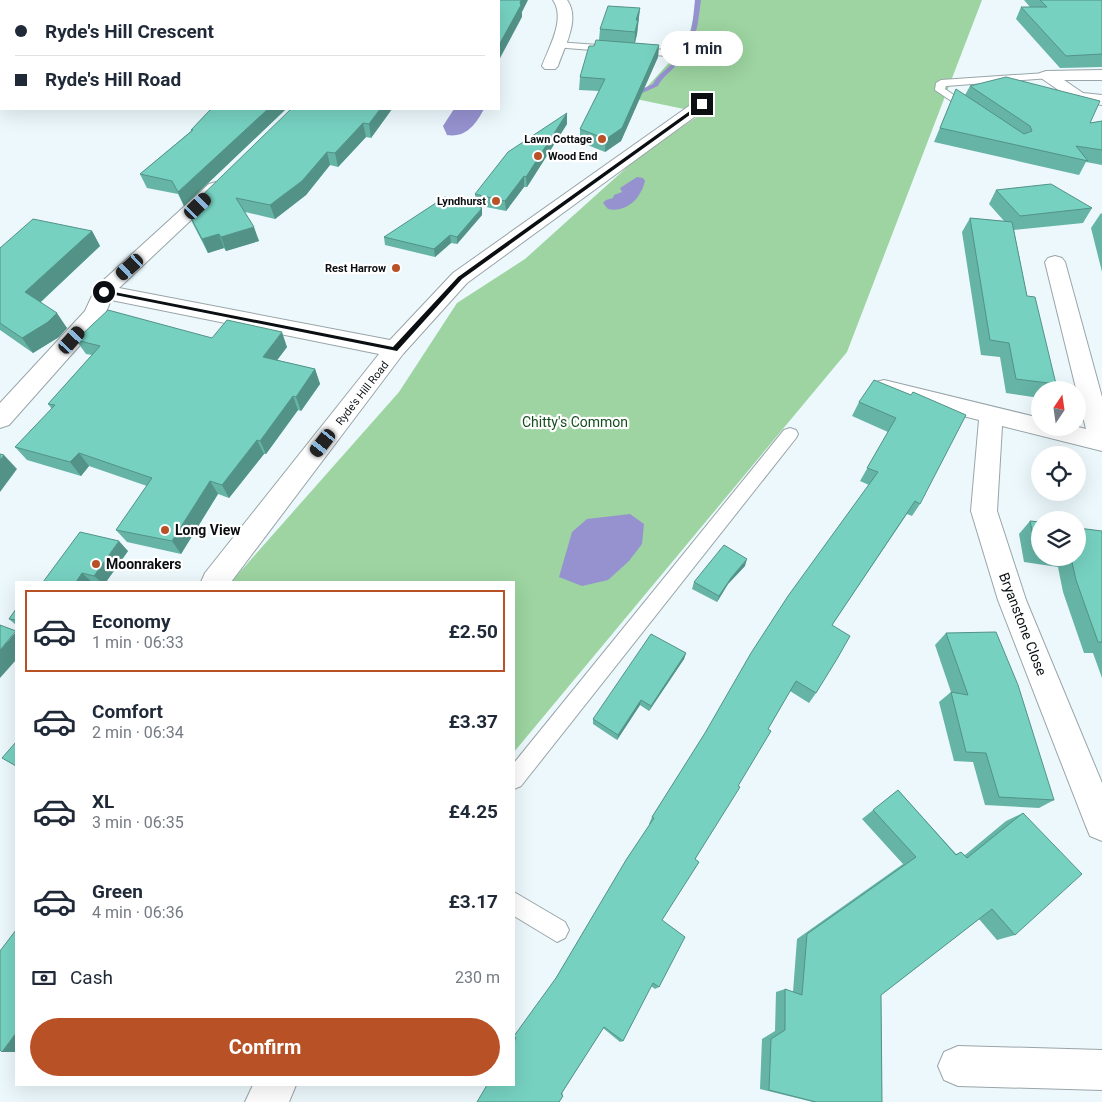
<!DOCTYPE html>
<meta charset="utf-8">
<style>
body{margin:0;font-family:Roboto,sans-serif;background:#f2f2f3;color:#1f2937;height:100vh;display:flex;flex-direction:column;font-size:19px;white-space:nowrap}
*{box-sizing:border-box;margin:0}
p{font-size:16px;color:#747a83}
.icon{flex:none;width:28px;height:28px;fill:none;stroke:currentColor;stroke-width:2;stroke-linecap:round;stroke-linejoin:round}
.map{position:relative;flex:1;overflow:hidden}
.sheet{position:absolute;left:15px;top:581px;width:500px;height:505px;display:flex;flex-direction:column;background:#fff;border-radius:0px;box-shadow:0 5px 20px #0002}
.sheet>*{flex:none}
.hud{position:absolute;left:0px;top:0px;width:500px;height:110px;box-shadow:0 5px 20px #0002;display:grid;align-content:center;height:110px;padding:0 15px;background:#fff}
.needle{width:32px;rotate:13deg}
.controls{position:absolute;left:1031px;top:381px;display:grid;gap:10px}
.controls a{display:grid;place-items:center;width:55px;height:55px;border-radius:50%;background:#fff;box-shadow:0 5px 20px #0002;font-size:25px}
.end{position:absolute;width:22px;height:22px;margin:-11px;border:6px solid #0b0f11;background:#fff;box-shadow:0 0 0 2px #fff}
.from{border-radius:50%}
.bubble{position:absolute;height:35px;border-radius:18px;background:#fff;box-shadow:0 5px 20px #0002;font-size:16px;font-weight:700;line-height:35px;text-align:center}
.car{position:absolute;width:15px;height:30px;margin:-15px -8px;border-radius:6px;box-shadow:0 0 4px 1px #0007;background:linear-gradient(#222 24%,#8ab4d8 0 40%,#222 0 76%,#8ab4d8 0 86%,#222 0)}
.hud b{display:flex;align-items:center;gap:18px;height:48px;font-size:19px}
.hud b+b{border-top:1px solid #e0e1e3}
.hud i{width:12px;height:12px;background:#1f2937}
ul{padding:9px 0 0;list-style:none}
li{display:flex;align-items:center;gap:15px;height:82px;margin:0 10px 8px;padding:0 5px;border:2px solid transparent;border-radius:0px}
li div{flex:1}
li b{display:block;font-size:19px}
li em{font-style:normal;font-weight:700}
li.active{border-color:#b85126}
li>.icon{width:45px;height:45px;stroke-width:1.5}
.pay{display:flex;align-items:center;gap:12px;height:55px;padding:0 15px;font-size:19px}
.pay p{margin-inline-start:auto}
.button{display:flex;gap:10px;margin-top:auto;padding:10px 15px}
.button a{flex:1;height:58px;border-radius:30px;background:#b85126;color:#fff;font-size:20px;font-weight:700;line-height:58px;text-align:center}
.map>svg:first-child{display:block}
.forest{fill:#9dd4a1}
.water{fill:#9692d0}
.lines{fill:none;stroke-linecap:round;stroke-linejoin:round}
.stream{fill:#9692d0;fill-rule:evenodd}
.lane-casing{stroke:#99a5a8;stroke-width:2}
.street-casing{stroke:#99a5a8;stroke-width:2}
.lane{fill:#fff;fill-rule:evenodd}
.street{fill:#fff;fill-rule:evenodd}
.wall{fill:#65b4a6}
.shaded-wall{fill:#539287}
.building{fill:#76d1c1;stroke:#539287}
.route{fill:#0b0f11}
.poi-dot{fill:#b85126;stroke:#fff;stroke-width:2}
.labels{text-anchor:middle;stroke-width:4.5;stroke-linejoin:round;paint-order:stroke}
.far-poi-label{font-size:11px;font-weight:bold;fill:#0b0f11;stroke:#fff;text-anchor:end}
.far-street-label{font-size:11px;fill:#0b0f11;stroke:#fff}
.park-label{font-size:14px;fill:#154e1f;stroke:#fff}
.poi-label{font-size:14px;font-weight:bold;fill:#0b0f11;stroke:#fff;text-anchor:start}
.street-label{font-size:14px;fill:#0b0f11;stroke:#fff}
</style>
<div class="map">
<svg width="1102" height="1102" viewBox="0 0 1102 1102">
<rect width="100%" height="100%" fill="#ecf8fc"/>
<g class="forest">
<path d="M 0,0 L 226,0 L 1,1 L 1,69 Z"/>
<path d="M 698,0 L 982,0 L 847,352 L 514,752 L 514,582 L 231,582 L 399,392 L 457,303 L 525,259 L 645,151 L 703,113 L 636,99 L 687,43 Z"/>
</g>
<g class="water">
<path d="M 454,109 L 484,109 C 476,124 466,138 447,135 L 443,126 Z"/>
<path d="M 637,177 L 643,178 L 645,181 C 641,198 627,213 608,209 L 603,203 L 606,200 L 613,198 L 614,195 L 622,192 L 620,188 Z"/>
<path d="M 630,514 L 644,524 L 642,544 L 629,561 L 608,580 L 582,586 L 559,577 L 572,532 L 587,519 Z"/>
</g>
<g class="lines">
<path class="stream" d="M 695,0 L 701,0 C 697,28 698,39 679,62 C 672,71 662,77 658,86 L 633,97 L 629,97 L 629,95 L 653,84 C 657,75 668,69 674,61 C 693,39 692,27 695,0 Z"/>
<g class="lane-casing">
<g id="lane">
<path d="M 557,42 L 667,50 L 672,53 L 667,56 L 554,47 L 552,45 Z"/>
<path d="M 1046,73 L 1051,76 L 1050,78 L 946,86 L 945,89 L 976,110 L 977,112 L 976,114 L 972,115 L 935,90 L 936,83 L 941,80 Z"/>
<path d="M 790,428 L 796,430 L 798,434 L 796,438 L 521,786 L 514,789 L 514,763 L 784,430 Z"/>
<path d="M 514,892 L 565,922 L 569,930 L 565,938 L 557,942 L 514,916 Z"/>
</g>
</g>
<g class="street-casing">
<g id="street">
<rect x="338" y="0" width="14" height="1"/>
<path d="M 553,0 L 567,0 C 581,19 564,47 558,66 L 555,69 L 545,69 L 542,66 C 549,47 566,19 553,0 Z"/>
<path d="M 1102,70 L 1102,80 L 1064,80 L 1083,93 L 1102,95 L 1102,105 L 1073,100 L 1038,76 L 1040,73 L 1046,71 Z"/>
<path d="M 702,99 L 708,101 L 710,104 L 708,107 L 467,283 L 403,354 L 231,582 L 201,582 L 205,573 L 379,354 L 111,300 L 103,319 L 9,425 L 0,428 L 0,403 L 85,311 L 96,287 L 209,184 L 216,182 L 223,184 L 225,188 L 119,288 L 390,340 L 453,273 L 696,101 Z"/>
<path d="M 1055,256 L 1062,258 L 1065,262 L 1102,397 L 1102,451 L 1002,426 L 997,511 L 1026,600 L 1102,783 L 1102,841 L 1090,836 L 1085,824 L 998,600 L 971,511 L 979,420 L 876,394 L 872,388 L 876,382 L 884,380 L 1040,418 L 1040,428 L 1078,427 L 1086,429 L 1045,262 L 1048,258 Z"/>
<path d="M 958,1046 L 1102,1050 L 1102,1090 L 958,1086 L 944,1080 L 938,1066 L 944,1052 Z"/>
<path d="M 253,1085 L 296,1085 L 289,1102 L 245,1102 Z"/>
</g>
</g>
<use href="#lane" class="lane"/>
<use href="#street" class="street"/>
</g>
<g class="wall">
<path d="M 1024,0 L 1102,0 L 1102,67 L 1060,68 L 1016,19 L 1021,7 L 1030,7 Z"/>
<path d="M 640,8 L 637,34 L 635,43 L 659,45 L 658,57 L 621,141 L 605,152 L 580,142 L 580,129 L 599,91 L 579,90 L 580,77 L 594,46 L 599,40 L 600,29 Z"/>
<path d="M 970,86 L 1090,123 L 1102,121 L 1102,165 L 1086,162 L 1079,175 L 934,142 L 956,89 L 965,95 Z"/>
<path d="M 211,109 L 286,109 L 184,206 L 178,194 L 147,188 L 140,174 L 191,131 L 191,130 Z"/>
<path d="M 392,109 L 371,138 L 366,137 L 338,167 L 330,165 L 306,195 L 275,219 L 245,212 L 259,241 L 226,251 L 224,248 L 208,253 L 193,224 L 187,210 Z"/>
<path d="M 567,124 L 527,187 L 524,187 L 506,211 L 476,205 L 475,194 Z"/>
<path d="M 996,190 L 1092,208 L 1083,223 L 1014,230 L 1027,296 L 1056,384 L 1052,390 L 1040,390 L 1040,398 L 1006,393 L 1000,357 L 981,355 L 962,232 L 970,218 L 1004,221 L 989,204 Z"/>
<path d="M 1101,213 L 1102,214 L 1102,272 L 1091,228 Z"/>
<path d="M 482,215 L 457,244 L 451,243 L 435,257 L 385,245 L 384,237 Z"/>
<path d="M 92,231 L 100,246 L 41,302 L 67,328 L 59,337 L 33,353 L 0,330 L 0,248 Z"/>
<path d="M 212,338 L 287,347 L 277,360 L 315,369 L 320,384 L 301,411 L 298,410 L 266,454 L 264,454 L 229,498 L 218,494 L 181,554 L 127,542 L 116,530 L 147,486 L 89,466 L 81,476 L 27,460 L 15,447 L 52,409 L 48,404 L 92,355 L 86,354 L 76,340 Z"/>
<path d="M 911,395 L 920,504 L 912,516 L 907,514 L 832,625 L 816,693 L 809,703 L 790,691 L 768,729 L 695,859 L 662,920 L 659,987 L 655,989 L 651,986 L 623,1041 L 620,1042 L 603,1028 L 562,1093 L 563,1094 L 559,1102 L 556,978 L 650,824 L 649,824 L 652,817 L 869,485 L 860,481 L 888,432 L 852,416 L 859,402 Z"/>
<path d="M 1030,521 L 1040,522 L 1040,558 L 1078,558 L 1102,531 L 1102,678 L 1093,653 L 1084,653 L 1063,592 L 1058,567 L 1024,562 L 1019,534 Z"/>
<path d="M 128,551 L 106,582 L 43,582 Z"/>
<path d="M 745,566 L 728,584 L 717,602 L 692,589 L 694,582 Z"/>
<path d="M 16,609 L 16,625 L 9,619 Z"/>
<path d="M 946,633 L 1054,800 L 1039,808 L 985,805 L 973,762 L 954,761 L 939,702 L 951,692 L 935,645 Z"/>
<path d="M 686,653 L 684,659 L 649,711 L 640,705 L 617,740 L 593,724 L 593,719 Z"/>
<path d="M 898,790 L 956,854 L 961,852 L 965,855 L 1006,821 L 1023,813 L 1015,935 L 997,940 L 979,919 L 881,995 L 882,1102 L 813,1102 L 760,1089 L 762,1039 L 775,1031 L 776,992 L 785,989 L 793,992 L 797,939 L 903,864 L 862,819 Z"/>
</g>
<g class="shaded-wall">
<path d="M 521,0 L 528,0 L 522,12 L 522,17 L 499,60 L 499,45 Z"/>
<path d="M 640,8 L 637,34 L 634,46 L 636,20 Z"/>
<path d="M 659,45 L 658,57 L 621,141 L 605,152 L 606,139 Z"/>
<path d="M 268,109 L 286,109 L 184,206 L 178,192 Z"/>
<path d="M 380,109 L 392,109 L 371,138 L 369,124 Z"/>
<path d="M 567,113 L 567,124 L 527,187 L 526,177 Z"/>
<path d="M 363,123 L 366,137 L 338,167 L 335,153 Z"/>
<path d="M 327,152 L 330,165 L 306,195 L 275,219 L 270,205 Z"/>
<path d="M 524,176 L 524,187 L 506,211 L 505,201 Z"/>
<path d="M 482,208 L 482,215 L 457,244 L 457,237 Z"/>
<path d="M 254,227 L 259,241 L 226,251 L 221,237 Z"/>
<path d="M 92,231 L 100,246 L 35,307 L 25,292 Z"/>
<path d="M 219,234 L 224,248 L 208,253 L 202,239 Z"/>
<path d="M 450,235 L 451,243 L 435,257 L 434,249 Z"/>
<path d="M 57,313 L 67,328 L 59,337 L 33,353 L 22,338 Z"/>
<path d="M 282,332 L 287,347 L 269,371 L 263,357 Z"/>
<path d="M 315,369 L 320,384 L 301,411 L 296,397 Z"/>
<path d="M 293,396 L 298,410 L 266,454 L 260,441 Z"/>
<path d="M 257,440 L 264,454 L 229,498 L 222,485 Z"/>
<path d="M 79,453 L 89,466 L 81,476 L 70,462 Z"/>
<path d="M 4,455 L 17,469 L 0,492 L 0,460 Z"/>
<path d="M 210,481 L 218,494 L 181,554 L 172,541 Z"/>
<path d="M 119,541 L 128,551 L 106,582 L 101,582 L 94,576 Z"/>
<path d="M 747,559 L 745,566 L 728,584 L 717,602 L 719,596 L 731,578 Z"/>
<path d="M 82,573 L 92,582 L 76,582 Z"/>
<path d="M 16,632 L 16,660 L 0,678 L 0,650 Z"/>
<path d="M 686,653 L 684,659 L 649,711 L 651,706 Z"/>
<path d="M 641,700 L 640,705 L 617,740 L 618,735 Z"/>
<path d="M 16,1033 L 16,1052 L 2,1052 Z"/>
</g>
<g class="building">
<path d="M 353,0 L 521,0 L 520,3 L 521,5 L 499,45 L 499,1 L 352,1 Z"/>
<path d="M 1040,0 L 1102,0 L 1102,54 L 1066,56 L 1021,7 L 1047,7 Z"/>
<path d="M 608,6 L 640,8 L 636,20 L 638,20 L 635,32 L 600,29 Z"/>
<path d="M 596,40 L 659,45 L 622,128 L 606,139 L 580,129 L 605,79 L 580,77 L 589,46 L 594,46 Z"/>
<path d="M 1006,77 L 1100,101 L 1090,123 L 1102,121 L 1102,150 L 1076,146 L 1088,161 L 940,128 L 956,89 L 1024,134 L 1032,131 L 1030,126 L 970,86 Z"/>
<path d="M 211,109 L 268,109 L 178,192 L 172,181 L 140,174 L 193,130 L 191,130 Z"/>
<path d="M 291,109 L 380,109 L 369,124 L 363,123 L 335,153 L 327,152 L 302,181 L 270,205 L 236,198 L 254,227 L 221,237 L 219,234 L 202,239 L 187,210 Z"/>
<path d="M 567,113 L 526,177 L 524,176 L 505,201 L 475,194 L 508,152 Z"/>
<path d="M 1051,184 L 1092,208 L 1020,216 L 996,190 Z"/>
<path d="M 445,197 L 482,208 L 457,237 L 450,235 L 434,249 L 384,237 Z"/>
<path d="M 970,218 L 1012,222 L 1027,296 L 1035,297 L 1056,384 L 1016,379 L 1009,343 L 990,340 Z"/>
<path d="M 33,219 L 92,231 L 25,292 L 57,313 L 48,322 L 22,338 L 0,323 L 0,248 Z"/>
<path d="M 108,310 L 212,338 L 227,320 L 282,332 L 263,357 L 315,369 L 296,397 L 293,396 L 260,441 L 257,440 L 222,485 L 210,481 L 172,541 L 116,530 L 152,478 L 79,453 L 70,462 L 15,447 L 55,405 L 48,404 L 100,346 L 76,340 Z"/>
<path d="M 874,380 L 911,395 L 913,392 L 966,415 L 920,504 L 915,501 L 832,625 L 850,636 L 837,659 L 816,693 L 796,681 L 768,729 L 771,731 L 738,786 L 740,787 L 695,859 L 699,862 L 662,920 L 685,937 L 659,987 L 653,983 L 623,1041 L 604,1027 L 561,1094 L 563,1096 L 559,1102 L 477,1102 L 487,1085 L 514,1085 L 514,1042 L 516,1038 L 514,1036 L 556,978 L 626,860 L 654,818 L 652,817 L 705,733 L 751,653 L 788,596 L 878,472 L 867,468 L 896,418 L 859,402 Z"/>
<path d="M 0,454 L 4,455 L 0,460 Z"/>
<path d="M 1030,521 L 1040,522 L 1040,550 L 1036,550 Z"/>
<path d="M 1078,528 L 1102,531 L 1102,642 L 1098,642 L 1076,580 L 1071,558 L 1078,558 Z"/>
<path d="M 80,532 L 119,541 L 94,576 L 82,573 L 76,582 L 43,582 Z"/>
<path d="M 724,545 L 747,559 L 731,578 L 719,596 L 694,582 Z"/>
<path d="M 16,609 L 16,620 L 9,619 Z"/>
<path d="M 0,625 L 16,631 L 0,650 Z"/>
<path d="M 996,632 L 1018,685 L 1054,800 L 999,797 L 986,753 L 966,752 L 951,692 L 968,695 L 946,633 Z"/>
<path d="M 651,634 L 686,653 L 651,706 L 641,700 L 618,735 L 593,719 Z"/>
<path d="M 16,742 L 16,766 L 2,758 Z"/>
<path d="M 898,790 L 956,855 L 961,852 L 967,858 L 1023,813 L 1082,874 L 1015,935 L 992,909 L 881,995 L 882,1102 L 816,1102 L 769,1090 L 771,1039 L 785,1030 L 785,989 L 802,995 L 807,934 L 916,857 L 873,810 Z"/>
<path d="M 16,930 L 16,1033 L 2,1052 L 0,1050 L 0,951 Z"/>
</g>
<path class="route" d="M 701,103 L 705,104 L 462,279 L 397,351 L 100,292 L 104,290 L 393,347 L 458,277 Z"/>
<g class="poi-dot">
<circle cx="602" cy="139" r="5"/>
<circle cx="538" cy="156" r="5"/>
<circle cx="496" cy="201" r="5"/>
<circle cx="396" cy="268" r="5"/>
<circle cx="165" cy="530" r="5"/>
<circle cx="96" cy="564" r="5"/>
</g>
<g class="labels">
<g class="far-poi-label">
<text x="592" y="143">Lawn Cottage</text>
<text x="548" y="160" text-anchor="start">Wood End</text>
<text x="486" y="205">Lyndhurst</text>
<text x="386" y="272">Rest Harrow</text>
</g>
<g class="far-street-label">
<text transform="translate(362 393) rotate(-52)" y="4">Ryde's Hill Road</text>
</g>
<g class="park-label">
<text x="575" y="427">Chitty's Common</text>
</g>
<g class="poi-label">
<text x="175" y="535">Long View</text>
<text x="106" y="569">Moonrakers</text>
</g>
<g class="street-label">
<text transform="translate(1023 624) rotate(69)" y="5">Bryanstone Close</text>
</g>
</g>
</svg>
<div class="controls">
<a><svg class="needle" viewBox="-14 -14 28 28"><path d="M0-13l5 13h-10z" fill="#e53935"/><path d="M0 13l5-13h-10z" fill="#747a83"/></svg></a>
<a><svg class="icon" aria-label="locate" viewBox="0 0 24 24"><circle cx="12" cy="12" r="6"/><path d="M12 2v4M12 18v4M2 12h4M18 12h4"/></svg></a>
<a><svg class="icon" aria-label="layers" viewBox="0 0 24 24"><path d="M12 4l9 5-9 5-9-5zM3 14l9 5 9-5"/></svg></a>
</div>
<i class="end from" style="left:104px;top:292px"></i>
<i class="end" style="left:702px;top:104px"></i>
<div class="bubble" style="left:661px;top:31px;width:82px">1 min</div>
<i class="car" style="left:198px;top:206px;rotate:46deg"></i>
<i class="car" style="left:130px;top:267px;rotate:228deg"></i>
<i class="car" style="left:72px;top:340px;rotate:42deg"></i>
<i class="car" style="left:323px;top:443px;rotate:218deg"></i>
<div class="hud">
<b><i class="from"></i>Ryde's Hill Crescent</b>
<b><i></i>Ryde's Hill Road</b>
</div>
<section class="sheet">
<ul>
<li class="active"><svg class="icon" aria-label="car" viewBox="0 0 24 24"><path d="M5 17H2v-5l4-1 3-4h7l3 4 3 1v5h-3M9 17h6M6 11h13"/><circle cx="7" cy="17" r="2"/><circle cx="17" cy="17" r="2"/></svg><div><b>Economy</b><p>1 min · 06:33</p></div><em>£2.50</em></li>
<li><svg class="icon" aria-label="car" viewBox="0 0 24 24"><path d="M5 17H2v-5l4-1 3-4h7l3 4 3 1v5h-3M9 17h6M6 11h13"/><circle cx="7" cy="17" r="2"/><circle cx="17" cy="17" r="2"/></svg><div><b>Comfort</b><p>2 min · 06:34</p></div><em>£3.37</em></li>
<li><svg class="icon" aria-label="car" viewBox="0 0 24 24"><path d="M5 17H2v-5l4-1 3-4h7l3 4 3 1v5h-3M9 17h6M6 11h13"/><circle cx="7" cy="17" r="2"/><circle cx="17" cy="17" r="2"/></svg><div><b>XL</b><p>3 min · 06:35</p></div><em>£4.25</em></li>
<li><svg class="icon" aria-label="car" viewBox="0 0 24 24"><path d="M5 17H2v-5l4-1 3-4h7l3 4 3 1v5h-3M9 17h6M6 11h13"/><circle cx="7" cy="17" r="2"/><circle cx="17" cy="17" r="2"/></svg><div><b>Green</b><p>4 min · 06:36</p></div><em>£3.17</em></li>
</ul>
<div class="pay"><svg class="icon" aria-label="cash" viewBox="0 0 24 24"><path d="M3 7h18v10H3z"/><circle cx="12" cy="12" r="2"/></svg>Cash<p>230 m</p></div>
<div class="button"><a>Confirm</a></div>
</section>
</div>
